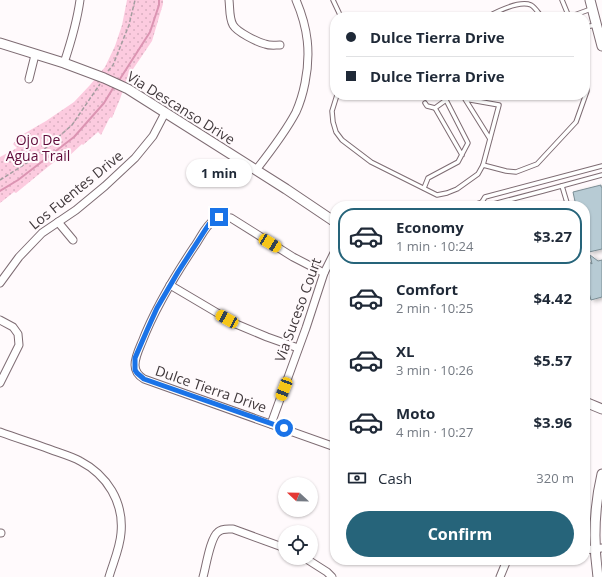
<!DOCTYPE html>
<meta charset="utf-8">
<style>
body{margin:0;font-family:"Open Sans",sans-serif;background:#f2f2f3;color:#1f2937;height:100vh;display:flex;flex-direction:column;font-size:15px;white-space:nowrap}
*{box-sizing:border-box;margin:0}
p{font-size:13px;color:#747a83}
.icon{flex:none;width:22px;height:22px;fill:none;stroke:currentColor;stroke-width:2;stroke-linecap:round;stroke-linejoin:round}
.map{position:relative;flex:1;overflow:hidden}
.drawer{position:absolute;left:330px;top:201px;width:260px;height:364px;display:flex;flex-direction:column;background:#fff;border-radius:16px;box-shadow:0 1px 3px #0004}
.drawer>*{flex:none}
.hud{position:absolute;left:330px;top:12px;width:260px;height:88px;border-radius:16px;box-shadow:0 1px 3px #0004;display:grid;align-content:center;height:88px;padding:0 16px;background:#fff}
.needle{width:26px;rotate:292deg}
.tools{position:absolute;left:278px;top:477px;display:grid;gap:8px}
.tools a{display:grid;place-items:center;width:40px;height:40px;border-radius:50%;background:#fff;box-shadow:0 1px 3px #0004;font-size:20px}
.end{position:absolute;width:18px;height:18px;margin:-9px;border:5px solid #1a73e8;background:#fff;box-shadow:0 0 0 2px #fff}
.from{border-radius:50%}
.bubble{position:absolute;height:28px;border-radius:14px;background:#fff;box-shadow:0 1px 3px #0004;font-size:13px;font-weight:700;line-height:28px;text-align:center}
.car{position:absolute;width:12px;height:24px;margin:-12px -6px;border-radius:5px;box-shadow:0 0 3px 1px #0007;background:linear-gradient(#f5c518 24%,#345 0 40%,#f5c518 0 76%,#345 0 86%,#f5c518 0)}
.hud b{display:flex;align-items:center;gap:14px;height:38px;font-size:15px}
.hud b+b{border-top:1px solid #e0e1e3}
.hud i{width:10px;height:10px;background:#1f2937}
ul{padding:7px 0 0;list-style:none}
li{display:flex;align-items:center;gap:12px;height:56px;margin:0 8px 6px;padding:0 8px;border:2px solid transparent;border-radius:16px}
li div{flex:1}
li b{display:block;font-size:15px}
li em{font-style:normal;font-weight:700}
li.selected{border-color:#26647a}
li>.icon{width:36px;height:36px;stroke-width:1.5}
.pay{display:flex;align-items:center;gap:10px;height:44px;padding:0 16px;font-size:15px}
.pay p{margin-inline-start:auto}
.cta{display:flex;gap:8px;margin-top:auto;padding:8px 16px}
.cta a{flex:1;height:46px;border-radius:24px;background:#26647a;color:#fff;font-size:16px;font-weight:700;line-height:46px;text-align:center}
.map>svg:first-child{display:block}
.grass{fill:url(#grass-dots)}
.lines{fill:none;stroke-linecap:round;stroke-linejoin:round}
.stream{stroke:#db94b2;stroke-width:2}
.building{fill:#b7cbd4;stroke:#7a8d94;filter:url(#shadow)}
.lane-casing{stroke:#7e6c73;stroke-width:5.5}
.street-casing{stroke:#7e6c73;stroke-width:9}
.secondary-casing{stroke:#7e6c73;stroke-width:11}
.path{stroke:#a49da0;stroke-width:1.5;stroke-dasharray:4 2;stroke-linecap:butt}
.lane{stroke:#fff;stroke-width:3.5}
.street{stroke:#fff;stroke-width:7}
.secondary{stroke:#fff;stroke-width:9}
.route{stroke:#1a73e8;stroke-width:5}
.labels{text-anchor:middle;stroke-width:4;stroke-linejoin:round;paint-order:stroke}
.street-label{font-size:14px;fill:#41393c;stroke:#fffafc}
.park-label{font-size:14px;fill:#5f0b3a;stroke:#fffafc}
</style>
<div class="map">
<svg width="602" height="577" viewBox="0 0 602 577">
<defs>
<pattern id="grass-dots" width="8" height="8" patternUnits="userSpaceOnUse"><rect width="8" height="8" fill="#fccbdf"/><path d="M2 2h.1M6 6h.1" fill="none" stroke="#d9afc0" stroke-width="1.8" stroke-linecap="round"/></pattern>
<filter id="shadow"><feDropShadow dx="3" dy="1.5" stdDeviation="2" flood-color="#0004"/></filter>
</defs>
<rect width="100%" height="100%" fill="#fffafc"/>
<path class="grass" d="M 127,0 L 163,0 L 163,4 L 152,41 L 127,78 L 120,99 L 112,118 L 110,117 L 101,135 L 98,132 L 83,145 L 82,144 L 68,157 L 65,154 L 49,166 L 16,193 L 14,192 L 0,203 L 0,157 L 17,148 L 13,144 L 20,136 L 46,121 L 74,102 L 90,85 L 105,67 L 115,46 L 122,25 Z"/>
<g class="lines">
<g class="stream">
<path d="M 118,82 L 150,32 L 159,5 L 159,0"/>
<path d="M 0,191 L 18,180 L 74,137 L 104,103 L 115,85"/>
</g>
</g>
<g class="building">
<path d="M 601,185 L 601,187 L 602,187 L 602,249 L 589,252 L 585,237 L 585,206 L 576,206 L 573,192 Z"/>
<path d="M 590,255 L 598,261 L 602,260 L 602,297 L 591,300 L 586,282 L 585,281 L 585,259 L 592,264 Z"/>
</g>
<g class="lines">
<g class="lane-casing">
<g id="lane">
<path d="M 333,0 L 341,17"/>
<path d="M 562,0 L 569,17"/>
<path d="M 487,17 C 498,11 519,0 531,5 C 536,8 538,13 542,17"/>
<path d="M 569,17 L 591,9"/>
<path d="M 585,27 L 596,25"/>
<path d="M 337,95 L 332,111 L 333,122 L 336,132 L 342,140 L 371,162 L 437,195 L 447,193 L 457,189 L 478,174 L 483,165 L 506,171 L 516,172 L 537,164 L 576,122 L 587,91 L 585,81"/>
<path d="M 425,103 L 427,106 L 435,108"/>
<path d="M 483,165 L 499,105 L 465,99 L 490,139"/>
<path d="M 562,186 L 568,206"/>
<path d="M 424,188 L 428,178 L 458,162 L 468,143 L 446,100 L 435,108 L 462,155"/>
<path d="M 482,202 L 486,206 L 543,191 L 602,175"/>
<path d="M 470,206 L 482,202 L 485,197 L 602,166"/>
</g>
</g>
<g class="street-casing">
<g id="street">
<path d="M 229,0 C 230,8 229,18 233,25 C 237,32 257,42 265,44 C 270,46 275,45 280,45"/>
<path d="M 64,63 C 71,42 77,22 80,0"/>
<path d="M 29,79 L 35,55"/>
<path d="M 256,170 C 270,152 285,133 296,112 C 300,103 303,93 305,83 C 311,53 308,28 296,0"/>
<path d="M 58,222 L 73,240"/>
<path d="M 324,273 L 293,257 L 231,218 C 224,217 219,216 214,220 C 205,226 200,239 194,247 C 174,277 155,308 142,342 C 139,349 135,357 135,365 C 135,372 139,376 144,379 L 335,447"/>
<path d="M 0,283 L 19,257 L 42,233 L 76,210 L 105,186 L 135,158 L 153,136 L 165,113"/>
<path d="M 170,285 L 236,324 L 267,337 L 298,348"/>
<path d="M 0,320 L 13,327 L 18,334 L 19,345 L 0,383"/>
<path d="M 271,424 L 306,328 L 324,273 L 335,251"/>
<path d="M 0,432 C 16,438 33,443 49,449 C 59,453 71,456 80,461 C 107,475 124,502 121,533 C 120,548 113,563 109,577"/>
<path d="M 0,533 L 1,533"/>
<path d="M 585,550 L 602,548"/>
<path d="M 305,558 L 327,572 L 332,577"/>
<path d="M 203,577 C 206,567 210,538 218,532 C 222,528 228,529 233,529 L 285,548"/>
<path d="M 500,577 L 507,560"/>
</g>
</g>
<g class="secondary-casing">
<g id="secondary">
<path d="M 590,0 L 602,46"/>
<path d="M 0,43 L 64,63 L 104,78 L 128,89 L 286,189 L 335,222"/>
<path d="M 585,402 L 602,409"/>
<path d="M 598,577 C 593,542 594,508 602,474"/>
</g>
</g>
<g class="path">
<path d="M 108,71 L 113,65 L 129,25 L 135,0"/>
<path d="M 0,180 L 33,159 L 72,125 L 100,84"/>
</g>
<use href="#lane" class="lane"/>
<use href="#street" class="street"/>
<use href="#secondary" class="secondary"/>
</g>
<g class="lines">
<path class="route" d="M 219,217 L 209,224 L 178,272 L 157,308 L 148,328 L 135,358 L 135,370 L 137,373 L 144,379 L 284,428"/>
</g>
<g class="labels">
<g class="street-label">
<text transform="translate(181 108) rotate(32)" y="5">Via Descanso Drive</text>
<text transform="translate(76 190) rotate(-39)" y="5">Los Fuentes Drive</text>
<text transform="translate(298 310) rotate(-70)" y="5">Via Suceso Court</text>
<text transform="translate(211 389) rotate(19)" y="5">Dulce Tierra Drive</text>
</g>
<g class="park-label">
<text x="38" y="145">Ojo De<tspan x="38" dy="16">Agua Trail</tspan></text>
</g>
</g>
</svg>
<div class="tools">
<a><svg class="needle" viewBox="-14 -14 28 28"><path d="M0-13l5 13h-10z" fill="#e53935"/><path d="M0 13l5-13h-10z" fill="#747a83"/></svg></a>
<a><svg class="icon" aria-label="locate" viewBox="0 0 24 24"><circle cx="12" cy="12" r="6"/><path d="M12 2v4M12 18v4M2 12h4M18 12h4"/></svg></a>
</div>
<i class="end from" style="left:284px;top:428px"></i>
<i class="end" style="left:219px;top:217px"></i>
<div class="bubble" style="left:186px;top:159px;width:66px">1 min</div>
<i class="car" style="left:270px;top:243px;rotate:121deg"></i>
<i class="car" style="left:227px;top:319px;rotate:299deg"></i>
<i class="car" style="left:284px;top:389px;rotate:201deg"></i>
<div class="hud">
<b><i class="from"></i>Dulce Tierra Drive</b>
<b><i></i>Dulce Tierra Drive</b>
</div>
<section class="drawer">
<ul>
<li class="selected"><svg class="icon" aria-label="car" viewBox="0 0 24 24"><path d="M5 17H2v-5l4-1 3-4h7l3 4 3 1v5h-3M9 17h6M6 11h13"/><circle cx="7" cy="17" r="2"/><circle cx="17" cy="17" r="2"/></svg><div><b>Economy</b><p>1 min · 10:24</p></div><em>$3.27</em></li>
<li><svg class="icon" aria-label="car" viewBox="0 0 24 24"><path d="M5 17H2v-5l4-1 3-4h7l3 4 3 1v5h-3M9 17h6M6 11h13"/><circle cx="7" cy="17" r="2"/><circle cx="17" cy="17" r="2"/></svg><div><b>Comfort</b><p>2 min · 10:25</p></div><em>$4.42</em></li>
<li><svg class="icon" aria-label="car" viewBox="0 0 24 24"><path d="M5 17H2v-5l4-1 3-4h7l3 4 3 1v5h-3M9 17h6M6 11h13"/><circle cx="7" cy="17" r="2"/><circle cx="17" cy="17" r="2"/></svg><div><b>XL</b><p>3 min · 10:26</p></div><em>$5.57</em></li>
<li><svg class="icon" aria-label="car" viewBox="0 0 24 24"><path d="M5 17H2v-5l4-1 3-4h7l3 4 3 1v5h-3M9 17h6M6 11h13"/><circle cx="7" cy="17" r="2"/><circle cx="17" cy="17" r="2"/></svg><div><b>Moto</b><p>4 min · 10:27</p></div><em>$3.96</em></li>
</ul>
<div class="pay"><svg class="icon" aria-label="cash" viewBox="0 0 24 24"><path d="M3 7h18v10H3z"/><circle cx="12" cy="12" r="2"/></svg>Cash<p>320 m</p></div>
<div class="cta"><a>Confirm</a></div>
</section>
</div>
